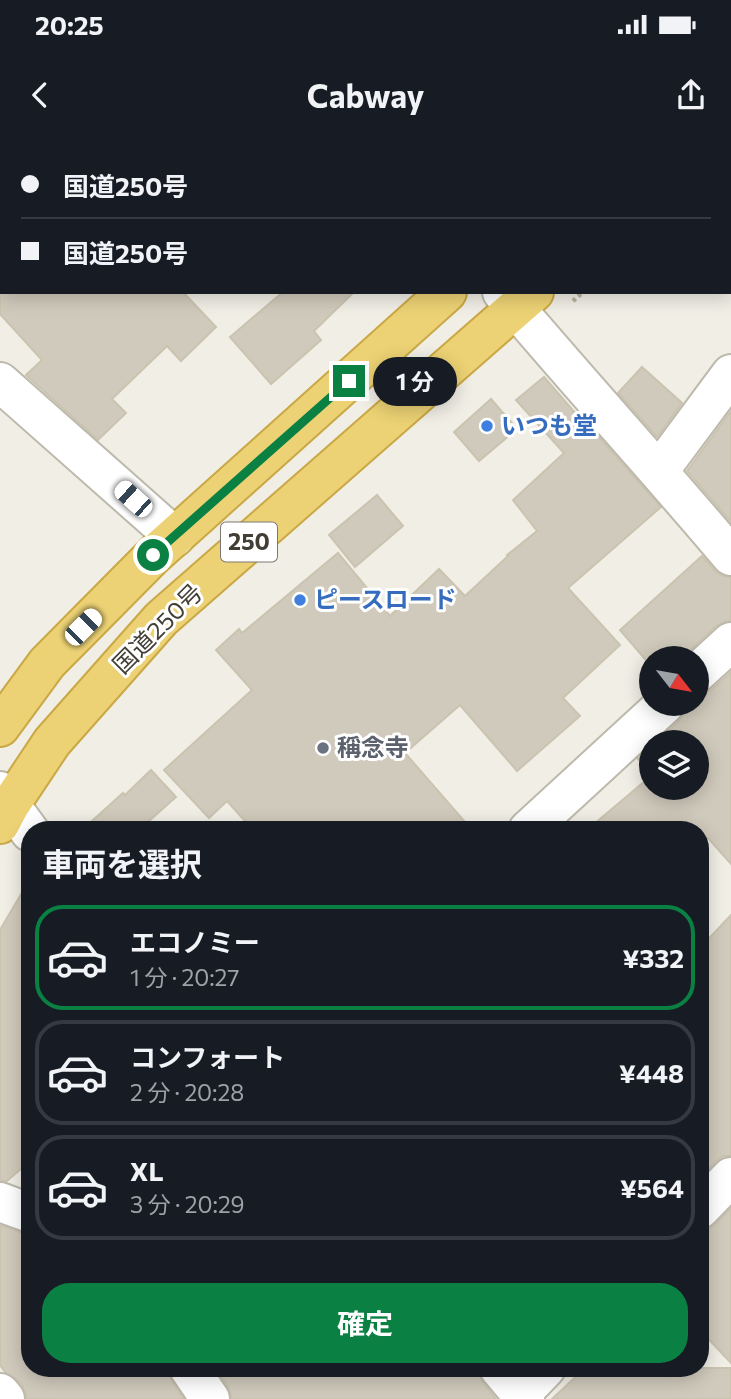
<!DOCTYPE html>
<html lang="ja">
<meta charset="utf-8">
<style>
body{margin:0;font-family:Commissioner,"Noto Sans JP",sans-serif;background:#20242c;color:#f1f3f6;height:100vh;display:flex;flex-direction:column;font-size:26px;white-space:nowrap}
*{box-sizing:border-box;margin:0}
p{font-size:23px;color:#9ea1a6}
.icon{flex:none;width:38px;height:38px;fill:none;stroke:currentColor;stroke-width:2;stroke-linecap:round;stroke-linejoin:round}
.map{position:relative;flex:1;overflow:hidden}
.drawer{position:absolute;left:21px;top:681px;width:688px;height:556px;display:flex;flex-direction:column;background:#171b24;border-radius:28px;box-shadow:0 4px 18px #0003}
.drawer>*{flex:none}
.hud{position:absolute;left:0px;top:0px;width:732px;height:154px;box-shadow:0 4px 18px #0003;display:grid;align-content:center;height:154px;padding:0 21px;background:#171b24}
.needle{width:46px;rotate:121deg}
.fabs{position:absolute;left:639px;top:506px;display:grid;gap:14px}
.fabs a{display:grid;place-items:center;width:70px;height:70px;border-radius:50%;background:#171b24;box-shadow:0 4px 18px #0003;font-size:35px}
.end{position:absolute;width:32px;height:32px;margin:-16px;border:9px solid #0b8043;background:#fff;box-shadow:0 0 0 4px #fff}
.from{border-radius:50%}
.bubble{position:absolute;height:49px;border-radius:24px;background:#171b24;box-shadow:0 4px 18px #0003;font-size:23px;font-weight:700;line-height:49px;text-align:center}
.car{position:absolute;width:21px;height:42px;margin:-21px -10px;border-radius:9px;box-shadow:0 0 5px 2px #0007;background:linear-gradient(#fff 24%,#345 0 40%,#fff 0 76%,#345 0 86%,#fff 0)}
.hud b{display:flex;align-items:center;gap:24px;height:66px;font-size:26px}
.hud b+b{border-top:2px solid #363941}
.hud i{width:18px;height:18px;background:#f1f3f6}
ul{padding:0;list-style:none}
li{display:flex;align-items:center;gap:21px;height:105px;margin:0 14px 10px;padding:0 7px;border:4px solid #363941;border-radius:28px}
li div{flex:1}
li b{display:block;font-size:26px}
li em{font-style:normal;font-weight:700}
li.active{border-color:#0b8043}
li>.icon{width:63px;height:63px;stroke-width:1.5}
h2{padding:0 21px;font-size:32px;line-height:84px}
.cta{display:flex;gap:14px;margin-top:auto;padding:14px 21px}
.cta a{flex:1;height:80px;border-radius:28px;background:#0b8043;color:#fff;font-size:28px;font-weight:700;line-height:80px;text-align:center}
.status{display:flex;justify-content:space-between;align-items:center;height:49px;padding:0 35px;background:#171b24;direction:ltr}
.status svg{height:19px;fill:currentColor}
header{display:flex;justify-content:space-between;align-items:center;height:91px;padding:0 21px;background:#171b24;font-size:32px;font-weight:700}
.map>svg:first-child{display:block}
.building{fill:#d0cabc;stroke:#cac3b0;stroke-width:2}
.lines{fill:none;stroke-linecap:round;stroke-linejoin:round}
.minor-casing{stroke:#bdb9ac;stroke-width:42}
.highway-casing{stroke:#caa845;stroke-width:42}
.path{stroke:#bab39c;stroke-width:4.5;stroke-dasharray:3.5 3.5;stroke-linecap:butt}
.minor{stroke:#fff;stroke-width:38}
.highway{stroke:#ecd274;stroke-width:38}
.route{stroke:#0b8043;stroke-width:9}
.shop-dot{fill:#3f7fe0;stroke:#fff;stroke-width:2.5}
.worship-dot{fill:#6b7280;stroke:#fff;stroke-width:2.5}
.labels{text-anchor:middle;stroke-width:6;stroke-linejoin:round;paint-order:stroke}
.shield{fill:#fff;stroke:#7b7872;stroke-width:2}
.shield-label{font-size:23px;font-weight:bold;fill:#423e35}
.shop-label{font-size:24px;font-weight:bold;fill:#366cbe;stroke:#fff;text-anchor:start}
.street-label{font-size:24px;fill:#423e35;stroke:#fff}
.worship-label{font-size:24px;font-weight:bold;fill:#5b616d;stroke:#fff;text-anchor:start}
</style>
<div class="status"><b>20:25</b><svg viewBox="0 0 49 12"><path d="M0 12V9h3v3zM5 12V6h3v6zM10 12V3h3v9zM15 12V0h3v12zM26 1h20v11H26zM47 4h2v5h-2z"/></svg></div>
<header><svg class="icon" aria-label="back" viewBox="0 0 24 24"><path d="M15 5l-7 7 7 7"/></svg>Cabway<svg class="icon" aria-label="share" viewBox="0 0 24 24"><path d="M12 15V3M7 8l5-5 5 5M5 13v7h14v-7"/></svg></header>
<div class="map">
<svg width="731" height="1259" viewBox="0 0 731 1259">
<rect width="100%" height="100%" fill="#f0eee5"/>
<g class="building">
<path d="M 0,152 L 183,152 L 216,187 L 181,221 L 167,206 L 112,259 L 126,273 L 98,300 L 26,235 L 42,220 L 0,174 Z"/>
<path d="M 283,152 L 354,152 L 314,191 L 321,200 L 271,244 L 230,197 Z"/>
<path d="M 642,227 L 682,263 L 657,297 L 618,253 Z"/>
<path d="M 544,237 L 576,274 L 578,273 L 661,367 L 568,448 L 620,505 L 563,558 L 580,576 L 517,631 L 460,565 L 405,613 L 472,690 L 253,690 L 227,661 L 209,678 L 164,630 L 252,550 L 216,510 L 239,489 L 242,493 L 338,413 L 390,476 L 439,429 L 465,456 L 508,416 L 507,415 L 537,391 L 513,360 L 564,313 L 516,260 Z"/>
<path d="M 491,259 L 517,289 L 479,321 L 454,292 Z"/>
<path d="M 731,271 L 731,382 L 687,331 Z"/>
<path d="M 377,355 L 403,386 L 355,427 L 329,395 Z"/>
<path d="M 702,416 L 715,431 L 723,436 L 731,437 L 731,481 L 726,481 L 716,486 L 681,518 L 651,518 L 651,526 L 620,490 Z"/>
<path d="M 731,532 L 731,724 L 708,698 L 703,701 L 700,697 L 700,690 L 587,690 L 651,636 L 651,648 L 696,648 L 696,602 L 656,602 L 680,580 L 686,571 L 686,564 L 696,564 L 696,555 L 701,555 L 710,551 Z"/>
<path d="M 651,607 L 651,632 L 638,619 Z"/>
<path d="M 151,630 L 176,657 L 149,681 L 157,690 L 82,690 L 123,653 L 125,655 Z"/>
<path d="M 30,739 L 30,1021 L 7,1041 L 0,1041 L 0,790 Z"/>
<path d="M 731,775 L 731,1016 L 724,1016 L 716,1021 L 700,1038 L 700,808 Z"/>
<path d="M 731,1068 L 731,1223 L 700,1190 L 700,1090 L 707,1090 L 715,1085 Z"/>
<path d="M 0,1085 L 22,1093 L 30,1103 L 30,1228 L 167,1228 L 171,1240 L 184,1259 L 26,1259 L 26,1255 L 22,1245 L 16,1239 L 5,1232 L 0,1225 Z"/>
<path d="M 216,1228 L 478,1228 L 482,1241 L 496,1259 L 232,1259 L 228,1247 Z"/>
<path d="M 585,1228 L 731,1228 L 731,1259 L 552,1259 Z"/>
</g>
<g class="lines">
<g class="minor-casing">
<g id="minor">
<path d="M 502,152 C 577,241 656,327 731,416"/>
<path d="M 0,242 L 175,397"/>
<path d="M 659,331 L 731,234"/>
<path d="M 696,534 L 731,502"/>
<path d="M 0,651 L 30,692"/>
<path d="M 528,690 L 665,564"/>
<path d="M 0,1062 L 30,1073"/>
<path d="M 700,1069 L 731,1037"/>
<path d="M 189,1228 L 210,1259"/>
<path d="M 499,1228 L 525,1259"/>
<path d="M 0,1253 L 5,1259"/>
<path d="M 521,1254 L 546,1228"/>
</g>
</g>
<g class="highway-casing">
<g id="highway">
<path d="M 616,2 L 618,0"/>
<path d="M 692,2 L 694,0"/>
<path d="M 0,587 L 47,523 L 154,415 L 447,152"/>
<path d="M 0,684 L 10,665 L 52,602 L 161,479 L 534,152"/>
</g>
</g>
<path class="path" d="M 573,161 L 583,152"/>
<use href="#minor" class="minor"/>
<use href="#highway" class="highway"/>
</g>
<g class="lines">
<path class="route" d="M 153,415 L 349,241"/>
</g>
<g class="shop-dot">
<circle cx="487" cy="286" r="7"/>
<circle cx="300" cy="460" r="7"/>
</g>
<circle class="worship-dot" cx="323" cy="608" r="7"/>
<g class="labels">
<rect class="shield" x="221" y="382.5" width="56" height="39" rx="5"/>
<g class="shield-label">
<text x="249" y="410">250</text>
</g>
<g class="shop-label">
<text x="501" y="294">いつも堂</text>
<text x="314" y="468">ピースロード</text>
</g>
<g class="street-label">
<text transform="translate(158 489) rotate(-45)" y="8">国道250号</text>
</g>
<g class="worship-label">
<text x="337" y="616">稱念寺</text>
</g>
</g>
</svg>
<div class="fabs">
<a><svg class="needle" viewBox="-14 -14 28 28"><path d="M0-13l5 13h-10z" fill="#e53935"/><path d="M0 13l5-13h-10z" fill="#9ea1a6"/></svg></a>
<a><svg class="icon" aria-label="layers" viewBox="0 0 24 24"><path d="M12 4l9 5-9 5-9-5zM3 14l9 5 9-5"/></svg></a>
</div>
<i class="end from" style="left:153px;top:415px"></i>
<i class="end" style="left:349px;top:241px"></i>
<div class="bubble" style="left:373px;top:217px;width:84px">1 分</div>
<i class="car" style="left:133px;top:359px;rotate:312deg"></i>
<i class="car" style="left:83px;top:487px;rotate:45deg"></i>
<div class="hud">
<b><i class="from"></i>国道250号</b>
<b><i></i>国道250号</b>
</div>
<section class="drawer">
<h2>車両を選択</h2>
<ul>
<li class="active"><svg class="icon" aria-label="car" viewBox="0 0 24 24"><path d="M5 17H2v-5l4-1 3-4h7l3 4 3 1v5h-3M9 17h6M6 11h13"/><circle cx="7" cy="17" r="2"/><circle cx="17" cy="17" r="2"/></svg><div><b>エコノミー</b><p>1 分 · 20:27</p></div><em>¥332</em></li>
<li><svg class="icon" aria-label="car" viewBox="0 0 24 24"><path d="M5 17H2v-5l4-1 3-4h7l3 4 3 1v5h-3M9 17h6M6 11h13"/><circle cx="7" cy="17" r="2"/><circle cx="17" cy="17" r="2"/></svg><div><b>コンフォート</b><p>2 分 · 20:28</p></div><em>¥448</em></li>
<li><svg class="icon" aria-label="car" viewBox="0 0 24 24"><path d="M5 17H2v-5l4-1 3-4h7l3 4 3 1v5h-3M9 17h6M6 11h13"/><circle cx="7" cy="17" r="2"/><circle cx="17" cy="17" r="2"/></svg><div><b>XL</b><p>3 分 · 20:29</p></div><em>¥564</em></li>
</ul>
<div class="cta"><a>確定</a></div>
</section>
</div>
